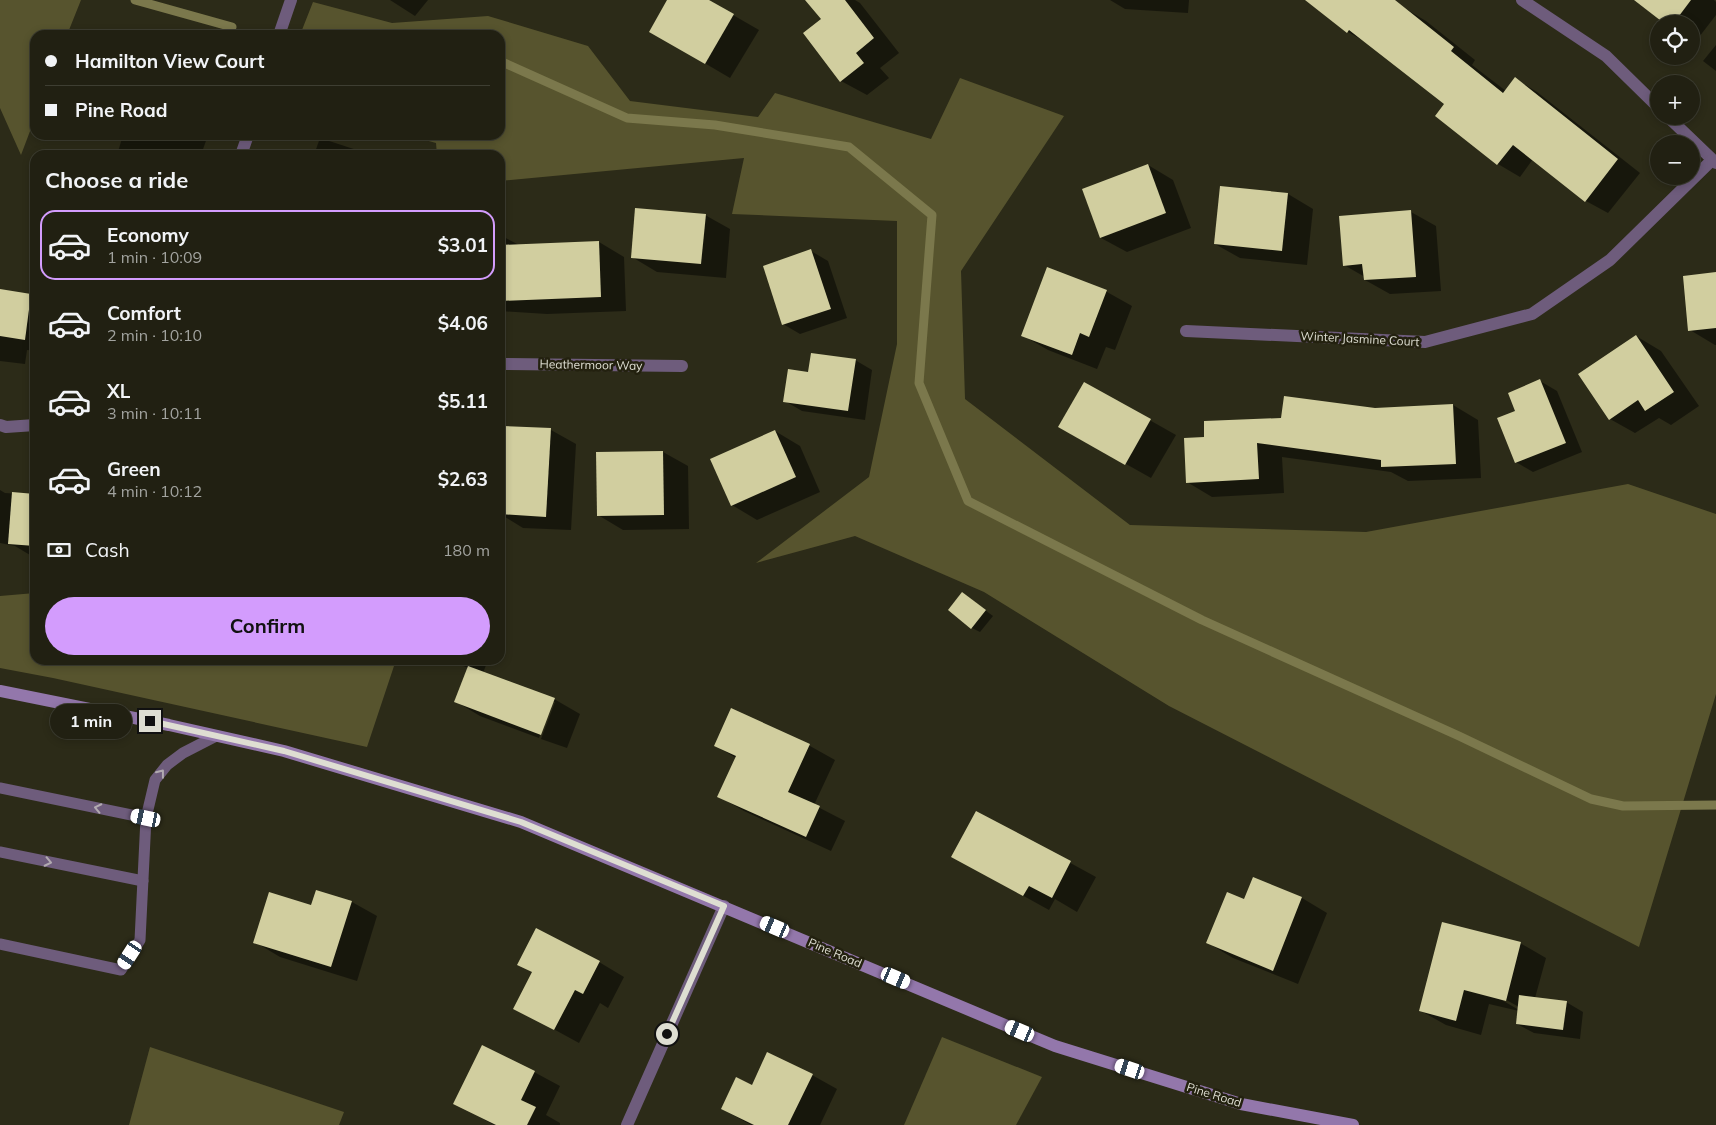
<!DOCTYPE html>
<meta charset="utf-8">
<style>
body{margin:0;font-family:Mulish,sans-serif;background:#29281b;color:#f1f3f6;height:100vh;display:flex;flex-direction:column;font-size:19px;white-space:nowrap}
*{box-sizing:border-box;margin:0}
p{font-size:16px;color:#a2a39f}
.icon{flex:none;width:28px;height:28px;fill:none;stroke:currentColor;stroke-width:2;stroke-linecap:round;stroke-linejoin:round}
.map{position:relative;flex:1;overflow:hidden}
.drawer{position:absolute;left:30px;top:150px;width:475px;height:515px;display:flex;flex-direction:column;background:#212012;border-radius:15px;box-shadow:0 2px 8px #0003,0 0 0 1px #3e3e32}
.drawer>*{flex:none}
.top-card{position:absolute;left:30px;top:30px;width:475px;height:110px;border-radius:15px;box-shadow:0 2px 8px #0003,0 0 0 1px #3e3e32;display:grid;align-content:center;height:110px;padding:0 15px;background:#212012}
.controls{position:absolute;left:1650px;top:15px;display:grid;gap:10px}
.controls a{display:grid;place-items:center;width:50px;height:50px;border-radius:50%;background:#212012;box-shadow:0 2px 8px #0003,0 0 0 1px #3e3e32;font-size:25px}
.end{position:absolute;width:22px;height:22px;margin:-11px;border:6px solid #deded2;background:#111;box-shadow:0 0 0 2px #111}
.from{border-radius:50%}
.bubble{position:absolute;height:35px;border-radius:18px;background:#212012;box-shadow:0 2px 8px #0003,0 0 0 1px #3e3e32;font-size:16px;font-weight:700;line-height:35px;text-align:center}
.car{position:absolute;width:15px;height:30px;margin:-15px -8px;border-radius:6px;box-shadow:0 0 4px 1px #0007;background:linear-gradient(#fff 24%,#345 0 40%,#fff 0 76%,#345 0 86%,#fff 0)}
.top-card b{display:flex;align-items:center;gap:18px;height:48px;font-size:19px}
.top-card b+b{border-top:1px solid #3e3e32}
.top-card i{width:12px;height:12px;background:#f1f3f6}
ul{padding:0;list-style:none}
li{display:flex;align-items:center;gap:15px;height:70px;margin:0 10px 8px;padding:0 5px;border:2px solid transparent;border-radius:15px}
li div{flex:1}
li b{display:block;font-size:19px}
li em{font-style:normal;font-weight:700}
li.active{border-color:#d39cfd}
li>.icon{width:45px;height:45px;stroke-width:1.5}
h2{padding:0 15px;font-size:22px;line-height:60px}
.pay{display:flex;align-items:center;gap:12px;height:55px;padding:0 15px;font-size:19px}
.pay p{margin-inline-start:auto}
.cta{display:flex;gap:10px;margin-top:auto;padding:10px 15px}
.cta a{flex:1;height:58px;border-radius:30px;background:#d39cfd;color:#111;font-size:20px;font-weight:700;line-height:58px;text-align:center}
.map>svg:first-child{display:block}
.green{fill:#57542e}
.shadow{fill:#0007;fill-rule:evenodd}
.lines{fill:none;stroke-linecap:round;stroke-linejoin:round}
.stream{stroke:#7b784c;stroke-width:9}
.building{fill:#d1ce9f}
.lane{stroke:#6e5c7c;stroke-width:11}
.street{stroke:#6e5c7c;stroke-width:12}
.secondary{stroke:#9377ab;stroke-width:12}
.oneway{stroke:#b1aab0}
.route{stroke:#deded2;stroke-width:6}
.labels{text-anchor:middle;stroke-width:5;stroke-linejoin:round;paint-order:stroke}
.street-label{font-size:12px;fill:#deded2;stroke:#23210f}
</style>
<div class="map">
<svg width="1716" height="1125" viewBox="0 0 1716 1125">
<rect width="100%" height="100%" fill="#2c2b18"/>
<g class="green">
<path d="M 0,0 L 81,0 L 67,35 L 35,35 L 35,118 L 21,155 L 0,108 Z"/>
<path d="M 313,2 L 392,23 L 488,16 L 588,46 L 630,101 L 758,117 L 775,93 L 931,139 L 960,78 L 1064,116 L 961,271 L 965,399 L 1130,525 L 1366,532 L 1628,484 L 1716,514 L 1716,694 L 1639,947 L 1169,706 L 984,592 L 855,536 L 756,563 L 869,477 L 897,344 L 897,221 L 732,214 L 744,158 L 500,181 L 500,155 L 437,155 L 436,143 L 407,135 L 500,135 L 500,35 L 300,35 Z"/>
<path d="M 35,593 L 35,660 L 396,660 L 367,747 L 53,678 L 0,668 L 0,596 Z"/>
<path d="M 942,1037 L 1042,1077 L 1016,1125 L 904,1125 Z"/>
<path d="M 150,1047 L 344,1112 L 339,1125 L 129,1125 Z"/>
</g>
<g class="shadow">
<path d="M 390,0 L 428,0 L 415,16 Z"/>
<path d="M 669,0 L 707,0 L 759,30 L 730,78 L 650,31 Z"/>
<path d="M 819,0 L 855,0 L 860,3 L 899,53 L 880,68 L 889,78 L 867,95 L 841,81 L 822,19 Z"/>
<path d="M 1110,0 L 1189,0 L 1188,13 L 1125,9 Z"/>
<path d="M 1307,0 L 1391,0 L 1426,21 L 1475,60 L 1472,65 L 1506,91 L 1516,79 L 1537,92 L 1640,173 L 1608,213 L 1586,201 L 1533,159 L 1520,177 L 1498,164 L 1436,116 L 1446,104 L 1367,43 L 1348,32 Z"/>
<path d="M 1636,0 L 1714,0 L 1716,2 L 1716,15 L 1696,41 L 1691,39 L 1691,24 L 1667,24 Z"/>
<path d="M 1716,45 L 1716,71 L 1703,61 Z"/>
<path d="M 123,135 L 208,135 L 201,155 L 117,155 Z"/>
<path d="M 320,138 L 372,155 L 314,155 Z"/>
<path d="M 1148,165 L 1173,180 L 1191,228 L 1127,252 L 1101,238 L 1083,190 Z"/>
<path d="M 1288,194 L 1313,209 L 1307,265 L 1240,258 L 1215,244 Z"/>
<path d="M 1411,212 L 1436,226 L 1441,291 L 1390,294 L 1365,280 L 1365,277 L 1344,265 Z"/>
<path d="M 705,215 L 730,229 L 726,278 L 657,272 L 632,257 Z"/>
<path d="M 500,235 L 519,245 L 599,242 L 624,257 L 626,311 L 547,314 L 500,311 Z"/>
<path d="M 811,251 L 828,261 L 847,318 L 800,334 L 783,324 Z"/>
<path d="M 1048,269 L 1107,292 L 1132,306 L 1115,350 L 1106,347 L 1097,369 L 1048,350 L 1022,335 Z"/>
<path d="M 1716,273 L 1716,345 L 1715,345 L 1690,330 Z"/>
<path d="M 0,291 L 31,295 L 35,297 L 35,351 L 27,350 L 25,364 L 0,361 Z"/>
<path d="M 1636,336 L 1661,351 L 1699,406 L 1671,425 L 1659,418 L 1635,433 L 1610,419 Z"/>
<path d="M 855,360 L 872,370 L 865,420 L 802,411 L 785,401 L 809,373 Z"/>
<path d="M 1540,381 L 1557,391 L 1582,452 L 1533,472 L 1516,462 L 1516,412 Z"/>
<path d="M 1084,383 L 1176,435 L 1151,478 L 1060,427 Z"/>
<path d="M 1453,405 L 1478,420 L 1481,478 L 1408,481 L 1391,472 L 1282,457 L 1284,493 L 1212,497 L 1187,482 L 1206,438 L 1282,419 L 1375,410 Z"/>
<path d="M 551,430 L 576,444 L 571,530 L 523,528 L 500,514 L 500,440 Z"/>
<path d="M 775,431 L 800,446 L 820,492 L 757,520 L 732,505 Z"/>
<path d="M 663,452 L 688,466 L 689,529 L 623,530 L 598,515 Z"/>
<path d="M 0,490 L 5,493 L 35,495 L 35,556 L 30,555 L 15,546 L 0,543 Z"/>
<path d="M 962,593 L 993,616 L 980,632 L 972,628 Z"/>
<path d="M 450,660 L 488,660 L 483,673 L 554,699 L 580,714 L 567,748 L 541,739 L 555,702 L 552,702 L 539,738 L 480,716 L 455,701 L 468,668 Z"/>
<path d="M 732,710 L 810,746 L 835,760 L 814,805 L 845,821 L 831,851 L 744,811 L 718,796 L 736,758 L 716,746 Z"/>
<path d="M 977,812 L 1096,877 L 1077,912 L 1055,899 L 1049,910 L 978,871 Z"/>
<path d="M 1253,879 L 1302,898 L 1327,913 L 1298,984 L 1233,958 L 1208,943 L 1245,900 Z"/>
<path d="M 352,902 L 377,916 L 357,981 L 280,957 L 255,942 Z"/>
<path d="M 1520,943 L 1546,958 L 1535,998 L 1566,1002 L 1583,1012 L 1580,1039 L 1534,1033 L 1517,1024 L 1519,1011 L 1489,1004 L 1481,1035 L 1446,1025 L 1421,1011 ZM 1501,997 L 1519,1007 L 1519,1010 L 1500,999 Z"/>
<path d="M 599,962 L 624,977 L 608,1008 L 600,1003 L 579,1043 L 515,1008 Z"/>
<path d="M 534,1072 L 560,1086 L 546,1115 L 560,1123 L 560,1125 L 494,1125 L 455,1103 Z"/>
<path d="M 812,1075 L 837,1089 L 820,1125 L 751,1125 L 722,1109 L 753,1086 Z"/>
</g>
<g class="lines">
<g class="stream">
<path d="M 135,0 L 232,27"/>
<path d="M 500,61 L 627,118 L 715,125 L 849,147 L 932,215 L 919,383 L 968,501 L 1202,620 L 1459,736 L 1591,799 L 1623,806 L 1716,805"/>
</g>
</g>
<g class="building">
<path d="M 667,0 L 709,0 L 734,14 L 705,64 L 649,32 Z"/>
<path d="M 805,0 L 845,0 L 874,38 L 856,53 L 864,63 L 840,82 L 803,33 L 821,19 Z"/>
<path d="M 1305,0 L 1395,0 L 1454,47 L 1451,51 L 1503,93 L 1515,77 L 1618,159 L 1585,202 L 1513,145 L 1497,165 L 1435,116 L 1444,104 L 1349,30 L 1347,33 Z"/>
<path d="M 1634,0 L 1691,0 L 1673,24 L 1665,24 Z"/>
<path d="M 1148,164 L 1166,213 L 1100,238 L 1082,189 Z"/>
<path d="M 1220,186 L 1288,193 L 1282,251 L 1214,244 Z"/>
<path d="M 635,208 L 706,214 L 701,264 L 631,258 Z"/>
<path d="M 1411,210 L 1416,277 L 1364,280 L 1362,264 L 1343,266 L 1339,216 Z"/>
<path d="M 599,241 L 601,297 L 500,301 L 500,245 Z"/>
<path d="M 811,249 L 831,309 L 782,325 L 763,266 Z"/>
<path d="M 1047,267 L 1107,290 L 1089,337 L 1080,333 L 1072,355 L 1021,336 Z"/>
<path d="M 1716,272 L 1716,328 L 1688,331 L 1683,276 Z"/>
<path d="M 0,289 L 31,294 L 25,340 L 0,336 Z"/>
<path d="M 1636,335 L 1674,392 L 1645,411 L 1638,400 L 1609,420 L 1578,374 Z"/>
<path d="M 811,353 L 856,359 L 848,411 L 783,402 L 788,369 L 808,372 Z"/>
<path d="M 1540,379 L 1566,443 L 1515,463 L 1497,418 L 1515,411 L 1508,393 Z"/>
<path d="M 1084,382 L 1151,419 L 1125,465 L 1058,427 Z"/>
<path d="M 1284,396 L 1375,408 L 1453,404 L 1456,464 L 1381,467 L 1381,460 L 1257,443 L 1259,479 L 1186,483 L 1184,438 L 1204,437 L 1204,421 L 1281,418 Z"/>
<path d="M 502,426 L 551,428 L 546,517 L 500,514 Z"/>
<path d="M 775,430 L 796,477 L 731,506 L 710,459 Z"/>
<path d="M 663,451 L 664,515 L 597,516 L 596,452 Z"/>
<path d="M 12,492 L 35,494 L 35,546 L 8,544 Z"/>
<path d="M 962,592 L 986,610 L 971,629 L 948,610 Z"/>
<path d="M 468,666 L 555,698 L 541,735 L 454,702 Z"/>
<path d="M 731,708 L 810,744 L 788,792 L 820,806 L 806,837 L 717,797 L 736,756 L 714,746 Z"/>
<path d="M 976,811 L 1071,861 L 1052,898 L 1029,886 L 1023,896 L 951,857 Z"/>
<path d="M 1253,877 L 1302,897 L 1273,971 L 1206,943 L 1227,892 L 1244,899 Z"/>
<path d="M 316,890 L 352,901 L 331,967 L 253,943 L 269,892 L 311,905 Z"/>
<path d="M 1442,922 L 1521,942 L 1506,1001 L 1464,990 L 1456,1021 L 1419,1011 Z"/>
<path d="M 536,928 L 600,961 L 583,994 L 575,990 L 554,1030 L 513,1009 L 532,972 L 517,965 Z"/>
<path d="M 1519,995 L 1567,1001 L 1563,1030 L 1516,1024 Z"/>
<path d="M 482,1045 L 535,1071 L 521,1100 L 536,1107 L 527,1125 L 496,1125 L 453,1104 Z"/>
<path d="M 767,1052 L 813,1074 L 788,1125 L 754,1125 L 721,1109 L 736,1077 L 752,1085 Z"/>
</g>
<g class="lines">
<g class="lane">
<path d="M 0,788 L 146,818"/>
<path d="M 0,852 L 143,881"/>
<path d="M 0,944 L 121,970 L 140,940 L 146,818 L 155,780 L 167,765 L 183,753 L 216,736"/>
</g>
<g class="street">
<path d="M 1522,0 L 1606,56 L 1659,108"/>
<path d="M 279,35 L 291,0"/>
<path d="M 1667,116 L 1716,163"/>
<path d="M 241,155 L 248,135"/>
<path d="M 1186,331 L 1425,342 L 1532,314 L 1610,260 L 1712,160"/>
<path d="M 500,364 L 682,366"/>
<path d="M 0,425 L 6,427 L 35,425"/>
<path d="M 627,1125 L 724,906"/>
</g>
<path class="secondary" d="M 0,691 L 169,725 L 284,751 L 521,822 L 1055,1046 L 1241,1104 L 1353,1125"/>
</g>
<defs><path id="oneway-chevron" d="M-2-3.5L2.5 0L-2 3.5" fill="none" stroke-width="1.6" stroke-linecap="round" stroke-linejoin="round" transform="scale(1.25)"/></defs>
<g class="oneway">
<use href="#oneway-chevron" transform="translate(161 773) rotate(-52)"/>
<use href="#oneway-chevron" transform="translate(98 808) rotate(-168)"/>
<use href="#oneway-chevron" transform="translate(48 862) rotate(12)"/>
</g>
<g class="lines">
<path class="route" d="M 150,721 L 284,751 L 521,822 L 724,906 L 667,1034"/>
</g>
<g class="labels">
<g class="street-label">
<text transform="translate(1360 339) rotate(3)" y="4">Winter Jasmine Court</text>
<text transform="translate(591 365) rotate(1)" y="4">Heathermoor Way</text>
<text transform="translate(835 953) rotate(23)" y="4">Pine Road</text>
<text transform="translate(1214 1095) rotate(17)" y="4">Pine Road</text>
</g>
</g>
</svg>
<div class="controls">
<a><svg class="icon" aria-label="locate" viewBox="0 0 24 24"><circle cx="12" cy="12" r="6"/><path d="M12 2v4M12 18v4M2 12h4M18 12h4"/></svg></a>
<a>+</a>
<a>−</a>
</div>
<i class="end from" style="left:667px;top:1034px"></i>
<i class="end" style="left:150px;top:721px"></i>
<div class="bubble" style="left:50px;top:704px;width:82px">1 min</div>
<i class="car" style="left:146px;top:818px;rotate:282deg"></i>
<i class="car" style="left:775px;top:927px;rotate:293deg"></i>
<i class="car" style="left:130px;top:955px;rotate:213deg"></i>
<i class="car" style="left:896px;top:978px;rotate:113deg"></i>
<i class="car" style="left:1020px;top:1031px;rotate:293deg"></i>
<i class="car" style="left:1130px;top:1069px;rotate:288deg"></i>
<div class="top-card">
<b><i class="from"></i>Hamilton View Court</b>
<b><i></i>Pine Road</b>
</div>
<section class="drawer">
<h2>Choose a ride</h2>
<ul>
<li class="active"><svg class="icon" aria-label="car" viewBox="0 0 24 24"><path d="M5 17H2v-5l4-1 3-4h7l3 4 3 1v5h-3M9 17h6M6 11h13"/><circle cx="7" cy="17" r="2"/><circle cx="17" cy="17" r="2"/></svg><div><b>Economy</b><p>1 min · 10:09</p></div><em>$3.01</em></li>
<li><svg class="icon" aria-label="car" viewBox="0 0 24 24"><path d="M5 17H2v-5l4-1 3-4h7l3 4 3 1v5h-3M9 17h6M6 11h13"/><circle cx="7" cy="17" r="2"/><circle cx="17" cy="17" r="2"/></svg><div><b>Comfort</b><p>2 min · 10:10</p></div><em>$4.06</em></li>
<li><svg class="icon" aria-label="car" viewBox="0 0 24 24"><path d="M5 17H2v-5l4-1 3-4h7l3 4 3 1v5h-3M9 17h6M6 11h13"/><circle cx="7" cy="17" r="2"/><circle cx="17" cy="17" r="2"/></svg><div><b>XL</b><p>3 min · 10:11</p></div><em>$5.11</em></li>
<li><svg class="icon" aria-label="car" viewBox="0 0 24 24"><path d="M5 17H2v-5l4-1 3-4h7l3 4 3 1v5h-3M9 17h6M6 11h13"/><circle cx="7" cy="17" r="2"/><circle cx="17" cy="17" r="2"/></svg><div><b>Green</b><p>4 min · 10:12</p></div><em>$2.63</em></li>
</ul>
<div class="pay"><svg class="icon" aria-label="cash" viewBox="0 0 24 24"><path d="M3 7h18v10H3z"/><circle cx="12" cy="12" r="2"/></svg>Cash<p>180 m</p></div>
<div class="cta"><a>Confirm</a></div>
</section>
</div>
